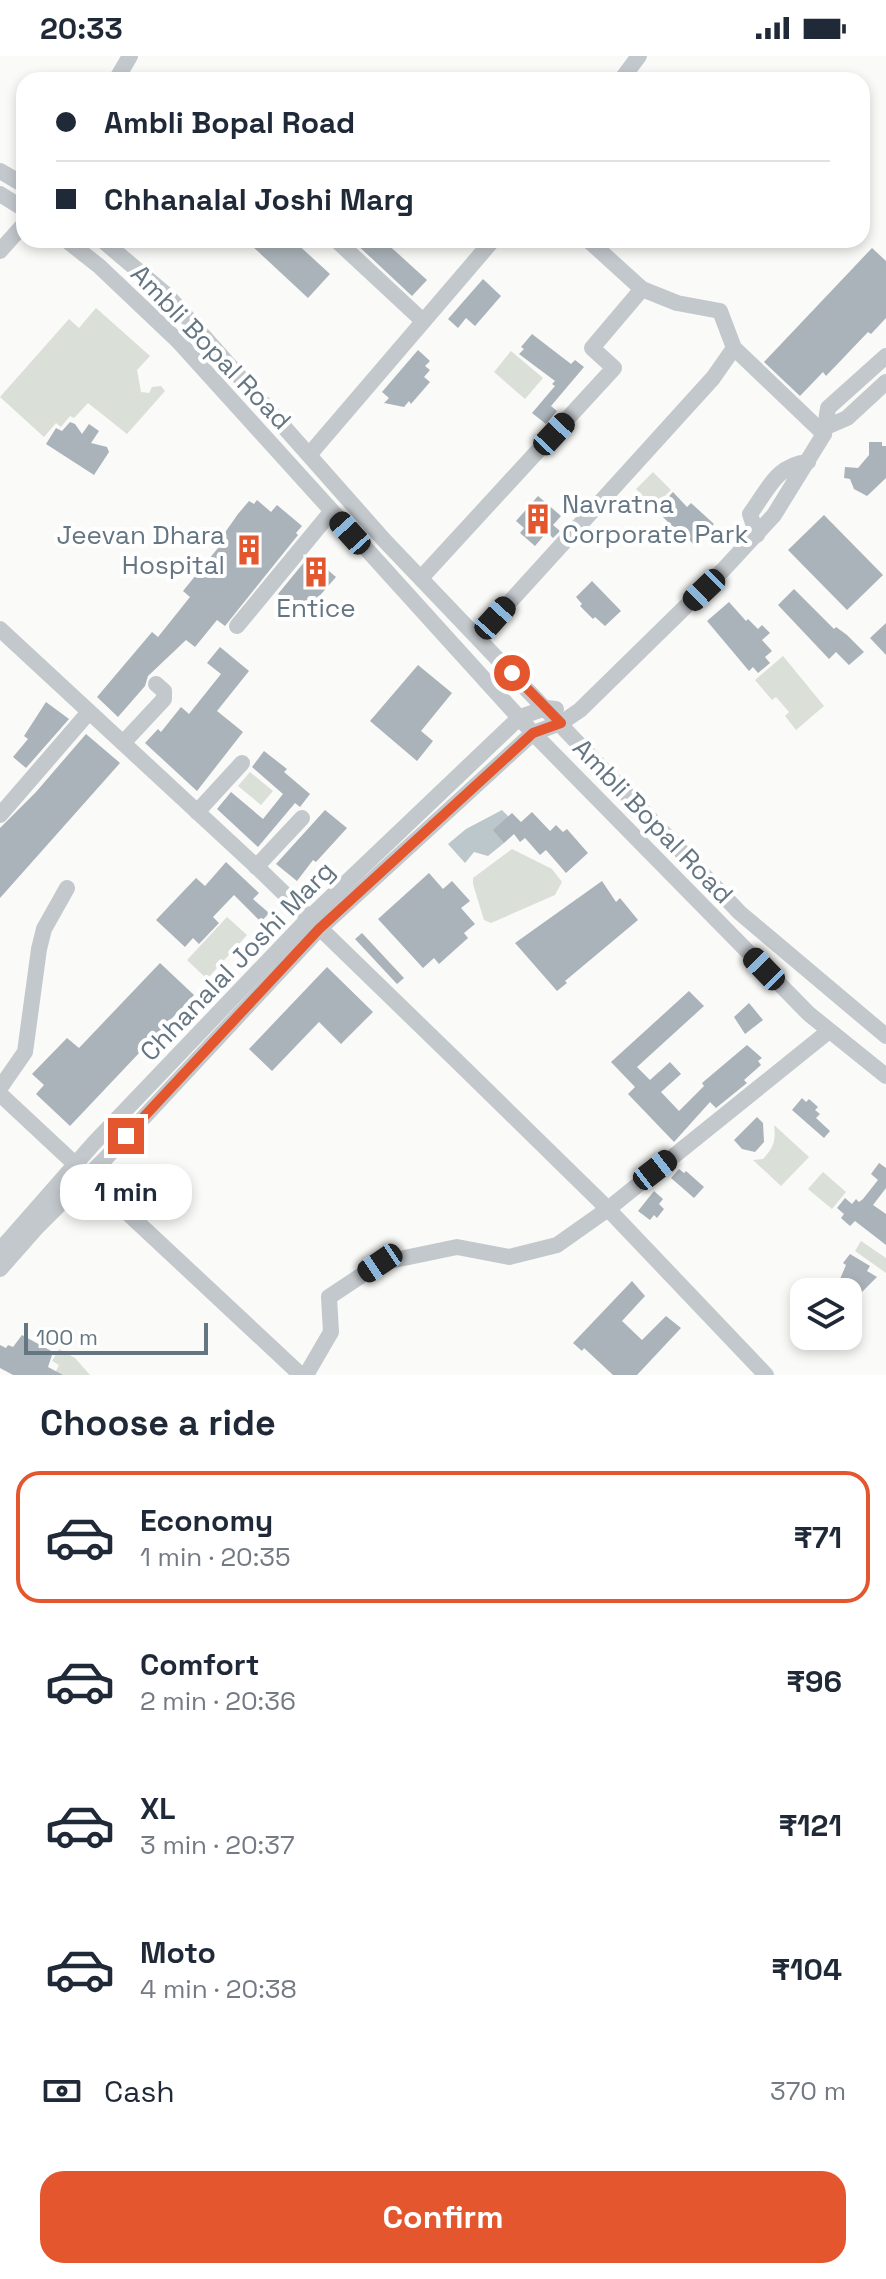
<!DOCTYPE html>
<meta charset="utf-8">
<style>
body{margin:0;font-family:"Space Grotesk",sans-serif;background:#f6f6f7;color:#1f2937;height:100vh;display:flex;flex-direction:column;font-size:30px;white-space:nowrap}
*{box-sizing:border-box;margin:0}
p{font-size:26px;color:#747a83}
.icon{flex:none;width:44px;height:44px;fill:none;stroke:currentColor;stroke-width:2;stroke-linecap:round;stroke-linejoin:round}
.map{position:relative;height:1319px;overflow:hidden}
.side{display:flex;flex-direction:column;background:#fff;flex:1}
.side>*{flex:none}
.hud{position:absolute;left:16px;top:16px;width:854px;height:176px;border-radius:24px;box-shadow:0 4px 12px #0003;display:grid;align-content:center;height:176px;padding:0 40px;background:#fff}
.fabs{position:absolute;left:790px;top:1222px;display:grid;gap:16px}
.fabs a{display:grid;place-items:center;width:72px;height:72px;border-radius:16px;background:#fff;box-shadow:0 4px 12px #0003;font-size:40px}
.scale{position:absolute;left:24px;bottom:20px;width:184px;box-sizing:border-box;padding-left:8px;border:4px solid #657683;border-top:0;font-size:22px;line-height:28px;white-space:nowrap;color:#657683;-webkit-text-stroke:6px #fff;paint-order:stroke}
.end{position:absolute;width:36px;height:36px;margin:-18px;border:10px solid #e4572e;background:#fff;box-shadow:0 0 0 4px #fff}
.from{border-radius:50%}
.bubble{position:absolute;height:56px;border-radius:24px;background:#fff;box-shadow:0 4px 12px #0003;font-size:26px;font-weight:700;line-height:56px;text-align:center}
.car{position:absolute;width:24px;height:48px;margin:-24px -12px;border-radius:10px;box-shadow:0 0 6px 2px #0007;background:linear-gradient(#222 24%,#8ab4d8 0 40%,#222 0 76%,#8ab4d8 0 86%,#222 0)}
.hud b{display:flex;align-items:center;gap:28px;height:76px;font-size:30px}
.hud b+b{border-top:2px solid #e0e1e3}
.hud i{width:20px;height:20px;background:#1f2937}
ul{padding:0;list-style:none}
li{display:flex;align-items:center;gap:24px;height:132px;margin:0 16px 12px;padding:0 24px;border:4px solid transparent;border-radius:24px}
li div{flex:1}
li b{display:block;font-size:30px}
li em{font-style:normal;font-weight:700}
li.selected{border-color:#e4572e}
li>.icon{width:72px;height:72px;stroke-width:1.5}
h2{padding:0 40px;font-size:36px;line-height:96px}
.pay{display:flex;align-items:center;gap:20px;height:88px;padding:0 40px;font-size:30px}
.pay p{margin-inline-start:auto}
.primary-button{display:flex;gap:16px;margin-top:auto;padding:16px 40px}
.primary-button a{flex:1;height:92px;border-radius:24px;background:#e4572e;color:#fff;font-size:32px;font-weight:700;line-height:92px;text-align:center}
.status{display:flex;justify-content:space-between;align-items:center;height:56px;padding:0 40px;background:#fff;direction:ltr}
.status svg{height:22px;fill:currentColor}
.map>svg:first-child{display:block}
.green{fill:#dadfd7}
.water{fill:#bbc7cb}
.building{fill:#aab3b9}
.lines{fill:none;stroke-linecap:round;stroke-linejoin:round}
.minor{stroke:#c3c8cc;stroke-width:16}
.route{stroke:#e4572e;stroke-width:10}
.labels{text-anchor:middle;stroke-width:8;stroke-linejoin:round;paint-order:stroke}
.street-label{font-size:26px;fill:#657683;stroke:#fff}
.poi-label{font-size:26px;fill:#657683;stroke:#fff;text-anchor:start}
</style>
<div class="status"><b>20:33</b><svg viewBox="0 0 49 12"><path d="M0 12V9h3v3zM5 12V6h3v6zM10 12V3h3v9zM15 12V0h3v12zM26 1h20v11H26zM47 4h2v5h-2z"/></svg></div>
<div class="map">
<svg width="886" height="1319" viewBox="0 0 886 1319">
<rect width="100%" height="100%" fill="#fafaf8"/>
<g class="green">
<path d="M 96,252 L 150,300 L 137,314 L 141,336 L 149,337 L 152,331 L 161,330 L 165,335 L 127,378 L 88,347 L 74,362 L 70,360 L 61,371 L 56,367 L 44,381 L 0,341 L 69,263 L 79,272 Z"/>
<path d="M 511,295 L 543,322 L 525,343 L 494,316 Z"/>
<path d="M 653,416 L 671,434 L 654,451 L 636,433 Z"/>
<path d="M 783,600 L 824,650 L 796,674 L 785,660 L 789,656 L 776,641 L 772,644 L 755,624 Z"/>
<path d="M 250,716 L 273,735 L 261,749 L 238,730 Z"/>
<path d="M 512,793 L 552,813 L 562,826 L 555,839 L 491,867 L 484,864 L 473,828 L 473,822 Z"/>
<path d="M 227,861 L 247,879 L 207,923 L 187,904 Z"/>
<path d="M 774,1069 L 809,1101 L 781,1130 L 753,1104 L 763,1103 C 774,1091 776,1085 774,1069 Z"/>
<path d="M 823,1116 L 846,1136 L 832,1153 L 808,1133 Z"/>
<path d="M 861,1185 L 886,1202 L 886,1217 L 855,1195 Z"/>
<path d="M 59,1293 L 75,1302 L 90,1319 L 54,1319 L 59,1309 L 52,1305 Z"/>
</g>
<path class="water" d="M 502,754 L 508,760 L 504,787 L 488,800 L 474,796 L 465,807 L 448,788 L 466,773 Z"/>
<g class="building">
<path d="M 256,184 L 293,184 L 330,218 L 308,242 L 251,189 Z"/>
<path d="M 352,184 L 383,184 L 427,224 L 412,240 Z"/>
<path d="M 872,192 L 886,205 L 886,262 L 871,278 L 868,276 L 826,320 L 823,316 L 800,340 L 764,306 Z"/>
<path d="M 483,223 L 501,240 L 475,270 L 466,262 L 458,272 L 448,263 Z"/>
<path d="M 532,278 L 571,308 L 575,304 L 584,311 L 551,350 L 557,355 L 546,368 L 532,357 L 555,330 L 552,328 L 555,325 L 519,298 L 524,293 L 521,291 Z"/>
<path d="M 418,294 L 430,305 L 425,310 L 430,314 L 424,321 L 430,326 L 411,348 L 409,345 L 404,351 L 384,347 L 389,342 L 382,336 Z"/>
<path d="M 70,366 L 75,368 L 82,378 L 89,368 L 99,375 L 91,387 L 107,391 L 109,396 L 94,419 L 46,388 L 56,372 L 62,375 Z"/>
<path d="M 869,386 L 882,386 L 882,390 L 886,390 L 886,422 L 867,440 L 854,433 L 850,423 L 844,422 L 845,411 L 858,412 L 869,399 Z"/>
<path d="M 673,436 L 687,451 L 691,447 L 714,468 L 693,488 L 685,479 L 683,481 L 656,454 Z"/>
<path d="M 538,440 L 561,460 L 553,469 L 560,475 L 553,482 L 547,476 L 535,490 L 520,477 L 524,472 L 516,465 Z"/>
<path d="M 257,444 L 271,456 L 277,449 L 302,470 L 296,477 L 298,479 L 225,570 L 217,564 L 195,591 L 186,584 L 148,620 L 145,630 L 118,661 L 97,641 L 152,576 L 158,581 L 190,541 L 183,535 L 222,487 L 219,485 L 238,458 L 249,445 L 254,448 Z"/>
<path d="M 824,459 L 883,519 L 847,554 L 788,494 Z"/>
<path d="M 310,499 L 336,521 L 302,560 L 278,538 Z"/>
<path d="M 592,525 L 621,555 L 605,570 L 595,561 L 593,563 L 580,550 L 582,548 L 576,541 Z"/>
<path d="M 794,533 L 834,573 L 836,571 L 847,579 L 864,596 L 849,609 L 836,596 L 829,603 L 778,549 Z"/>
<path d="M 729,546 L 746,565 L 748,563 L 758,573 L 762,569 L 770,577 L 762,584 L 772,595 L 765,601 L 770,607 L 758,617 L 753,611 L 749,615 L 707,565 Z"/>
<path d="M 886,567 L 886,599 L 870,582 Z"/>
<path d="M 220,591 L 249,615 L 217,655 L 243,676 L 197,735 L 145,687 L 158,673 L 161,676 L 181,651 L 189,658 L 221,618 L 207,607 Z"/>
<path d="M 418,609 L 452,637 L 421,675 L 433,685 L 417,705 L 370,665 Z"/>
<path d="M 46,646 L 69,663 L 26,712 L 13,701 L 28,683 L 24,680 Z"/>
<path d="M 86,678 L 120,707 L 0,842 L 0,772 L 36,736 Z"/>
<path d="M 264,695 L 287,713 L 284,716 L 310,738 L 300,751 L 295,747 L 258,791 L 217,753 L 231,736 L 263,763 L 283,738 L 252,711 Z"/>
<path d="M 325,754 L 347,772 L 316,806 L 313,804 L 297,825 L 276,808 Z"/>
<path d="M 532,756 L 550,775 L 556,769 L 563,776 L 567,773 L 588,797 L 566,817 L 546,794 L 540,799 L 525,782 L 520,786 L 514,778 L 504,787 L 493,774 L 512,757 L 521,766 Z"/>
<path d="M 226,806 L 259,837 L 253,843 L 269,857 L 261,866 L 234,839 L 213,861 L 219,867 L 199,888 L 193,882 L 185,891 L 156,864 L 196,822 L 205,830 Z"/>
<path d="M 429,817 L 443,833 L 452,825 L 470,845 L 461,852 L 475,868 L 464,877 L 468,882 L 439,908 L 434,902 L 423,912 L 378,863 Z"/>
<path d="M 602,825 L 616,846 L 620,842 L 638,864 L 565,925 L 567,927 L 557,935 L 515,887 Z"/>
<path d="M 362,877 L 404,922 L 397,928 L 355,883 Z"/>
<path d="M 160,907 L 194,939 L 70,1070 L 36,1038 L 44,1029 L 32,1018 L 67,982 L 79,992 Z"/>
<path d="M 327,911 L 373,956 L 341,988 L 319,966 L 272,1015 L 249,993 Z"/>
<path d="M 689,935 L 704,950 L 637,1011 L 650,1024 L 670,1006 L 681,1018 L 661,1036 L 679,1055 L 704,1030 L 702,1027 L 747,989 L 762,1002 L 758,1005 L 761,1009 L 744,1024 L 747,1027 L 716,1052 L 710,1046 L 674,1086 L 628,1038 L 635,1031 L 611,1006 Z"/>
<path d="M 749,947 L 763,964 L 745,978 L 734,961 Z"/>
<path d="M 802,1042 L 806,1046 L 809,1043 L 818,1051 L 815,1054 L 820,1058 L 816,1062 L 830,1075 L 824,1082 L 792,1054 Z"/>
<path d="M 757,1061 L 763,1067 L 764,1086 L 755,1096 L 742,1093 L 734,1084 Z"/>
<path d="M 879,1107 L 886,1112 L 886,1132 L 873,1149 L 886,1158 L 886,1189 L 855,1165 L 850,1170 L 841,1162 L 844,1158 L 837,1152 L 845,1142 L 852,1148 L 856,1143 L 859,1146 L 863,1143 L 878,1124 L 871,1118 Z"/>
<path d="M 679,1113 L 684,1117 L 686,1115 L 704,1131 L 694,1142 L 671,1122 Z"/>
<path d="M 654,1135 L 663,1143 L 659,1148 L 664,1153 L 657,1162 L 654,1159 L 650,1164 L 638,1155 Z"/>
<path d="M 850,1198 L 870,1210 L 867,1215 L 877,1221 L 860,1238 L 840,1223 L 846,1209 L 843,1207 Z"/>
<path d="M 632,1225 L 645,1240 L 622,1265 L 642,1284 L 666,1260 L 681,1272 L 637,1319 L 613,1319 L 584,1292 L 582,1295 L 573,1287 Z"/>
<path d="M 22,1279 L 53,1296 L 48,1311 L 63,1319 L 13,1319 L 0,1312 L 0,1289 L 6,1292 L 8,1289 L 13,1291 Z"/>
</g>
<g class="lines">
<g class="minor">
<path d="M 116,24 L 130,0"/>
<path d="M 621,24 L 639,0"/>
<path d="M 0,115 L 24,129"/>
<path d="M 0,138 L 24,153"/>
<path d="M 66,184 L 99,210 L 178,285 L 533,677 L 809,958 L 886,1020"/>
<path d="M 102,184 L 168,240 L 384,484 L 740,857 L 886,980"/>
<path d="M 336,184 L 423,265"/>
<path d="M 588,184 L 642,233 L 677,247 L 720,255 L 734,292 L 824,378"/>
<path d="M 0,195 L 24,168"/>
<path d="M 824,372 L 847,362 L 886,326"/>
<path d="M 309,399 L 493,184"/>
<path d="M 757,479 L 750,458 C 768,434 776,409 808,406"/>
<path d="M 421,522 L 614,312 L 592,292 L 642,233"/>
<path d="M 237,570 L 331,456"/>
<path d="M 0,573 L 260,814 L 464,1012 L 608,1153 L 766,1319"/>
<path d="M 478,581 L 713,322 L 734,292"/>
<path d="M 123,687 L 164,643 L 164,635 L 156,628"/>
<path d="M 197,756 L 242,707"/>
<path d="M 0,759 L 89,656"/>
<path d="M 256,811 L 302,762"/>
<path d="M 0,1032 L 25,996 L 39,893 L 44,873 L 67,832"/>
<path d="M 0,1038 L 301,1319"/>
<path d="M 0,1194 L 94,1087 L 308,863 L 520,661 L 546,652 L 556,653"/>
<path d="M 0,1213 L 38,1170 L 105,1103 L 319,873 L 533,677 L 561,667 L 580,654 L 724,513 L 774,459 L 824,378 L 828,352 L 886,300"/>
<path d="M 306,1319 L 331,1276 L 329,1241 L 380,1207 L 457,1191 L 509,1201 L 557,1189 L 608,1153 L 829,975"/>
</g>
</g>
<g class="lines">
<path class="route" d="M 126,1080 L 319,873 L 533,677 L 561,667 L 512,617"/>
</g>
<defs>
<g id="building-bare" transform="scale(2.4)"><path d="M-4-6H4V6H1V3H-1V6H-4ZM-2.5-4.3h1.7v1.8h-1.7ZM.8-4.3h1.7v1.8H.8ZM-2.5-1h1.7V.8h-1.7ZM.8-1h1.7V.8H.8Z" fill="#e4572e" stroke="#fff" stroke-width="2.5" paint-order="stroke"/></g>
</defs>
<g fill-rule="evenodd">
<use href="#building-bare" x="538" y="463"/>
<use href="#building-bare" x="249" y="494"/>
<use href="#building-bare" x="316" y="516"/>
</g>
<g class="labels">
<g class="street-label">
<text transform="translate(211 291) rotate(46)" y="9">Ambli Bopal Road</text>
<text transform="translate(653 765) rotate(46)" y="9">Ambli Bopal Road</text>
<text transform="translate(237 905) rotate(-46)" y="9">Chhanalal Joshi Marg</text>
</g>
<g class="poi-label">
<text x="562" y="457">Navratna<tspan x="562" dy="30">Corporate Park</tspan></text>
<text x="225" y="488" text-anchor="end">Jeevan Dhara<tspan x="225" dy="30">Hospital</tspan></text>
<text x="316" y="561" text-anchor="middle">Entice</text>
</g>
</g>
</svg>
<div class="fabs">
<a><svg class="icon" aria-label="layers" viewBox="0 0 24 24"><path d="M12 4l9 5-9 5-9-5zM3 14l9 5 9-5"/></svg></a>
</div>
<div class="scale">100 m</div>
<i class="end from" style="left:512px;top:617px"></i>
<i class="end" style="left:126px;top:1080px"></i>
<div class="bubble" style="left:60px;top:1108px;width:132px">1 min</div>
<i class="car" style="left:554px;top:378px;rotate:43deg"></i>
<i class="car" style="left:350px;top:477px;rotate:318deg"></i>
<i class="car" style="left:704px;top:534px;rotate:226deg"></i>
<i class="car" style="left:495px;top:562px;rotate:42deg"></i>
<i class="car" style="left:764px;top:913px;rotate:316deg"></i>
<i class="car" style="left:655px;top:1114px;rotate:52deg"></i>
<i class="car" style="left:380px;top:1207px;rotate:236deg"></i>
<div class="hud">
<b><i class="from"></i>Ambli Bopal Road</b>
<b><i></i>Chhanalal Joshi Marg</b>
</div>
</div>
<section class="side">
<h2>Choose a ride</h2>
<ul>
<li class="selected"><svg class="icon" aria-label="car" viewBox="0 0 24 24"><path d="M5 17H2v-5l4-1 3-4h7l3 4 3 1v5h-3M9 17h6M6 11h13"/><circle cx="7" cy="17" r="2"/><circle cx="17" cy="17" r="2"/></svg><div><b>Economy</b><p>1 min · 20:35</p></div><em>₹71</em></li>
<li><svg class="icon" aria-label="car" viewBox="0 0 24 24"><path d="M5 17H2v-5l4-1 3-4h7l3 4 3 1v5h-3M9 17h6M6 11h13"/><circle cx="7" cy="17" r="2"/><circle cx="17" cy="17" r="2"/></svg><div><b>Comfort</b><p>2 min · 20:36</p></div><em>₹96</em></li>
<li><svg class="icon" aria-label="car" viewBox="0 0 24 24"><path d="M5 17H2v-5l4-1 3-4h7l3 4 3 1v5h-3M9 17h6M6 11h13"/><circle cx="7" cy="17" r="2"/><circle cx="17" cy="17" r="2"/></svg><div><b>XL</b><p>3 min · 20:37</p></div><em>₹121</em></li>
<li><svg class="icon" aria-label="car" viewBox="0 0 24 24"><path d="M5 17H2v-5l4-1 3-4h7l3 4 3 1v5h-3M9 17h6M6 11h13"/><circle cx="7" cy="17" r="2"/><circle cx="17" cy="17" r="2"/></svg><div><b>Moto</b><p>4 min · 20:38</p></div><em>₹104</em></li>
</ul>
<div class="pay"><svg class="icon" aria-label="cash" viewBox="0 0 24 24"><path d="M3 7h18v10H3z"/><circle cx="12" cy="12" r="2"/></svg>Cash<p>370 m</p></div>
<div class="primary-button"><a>Confirm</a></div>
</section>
